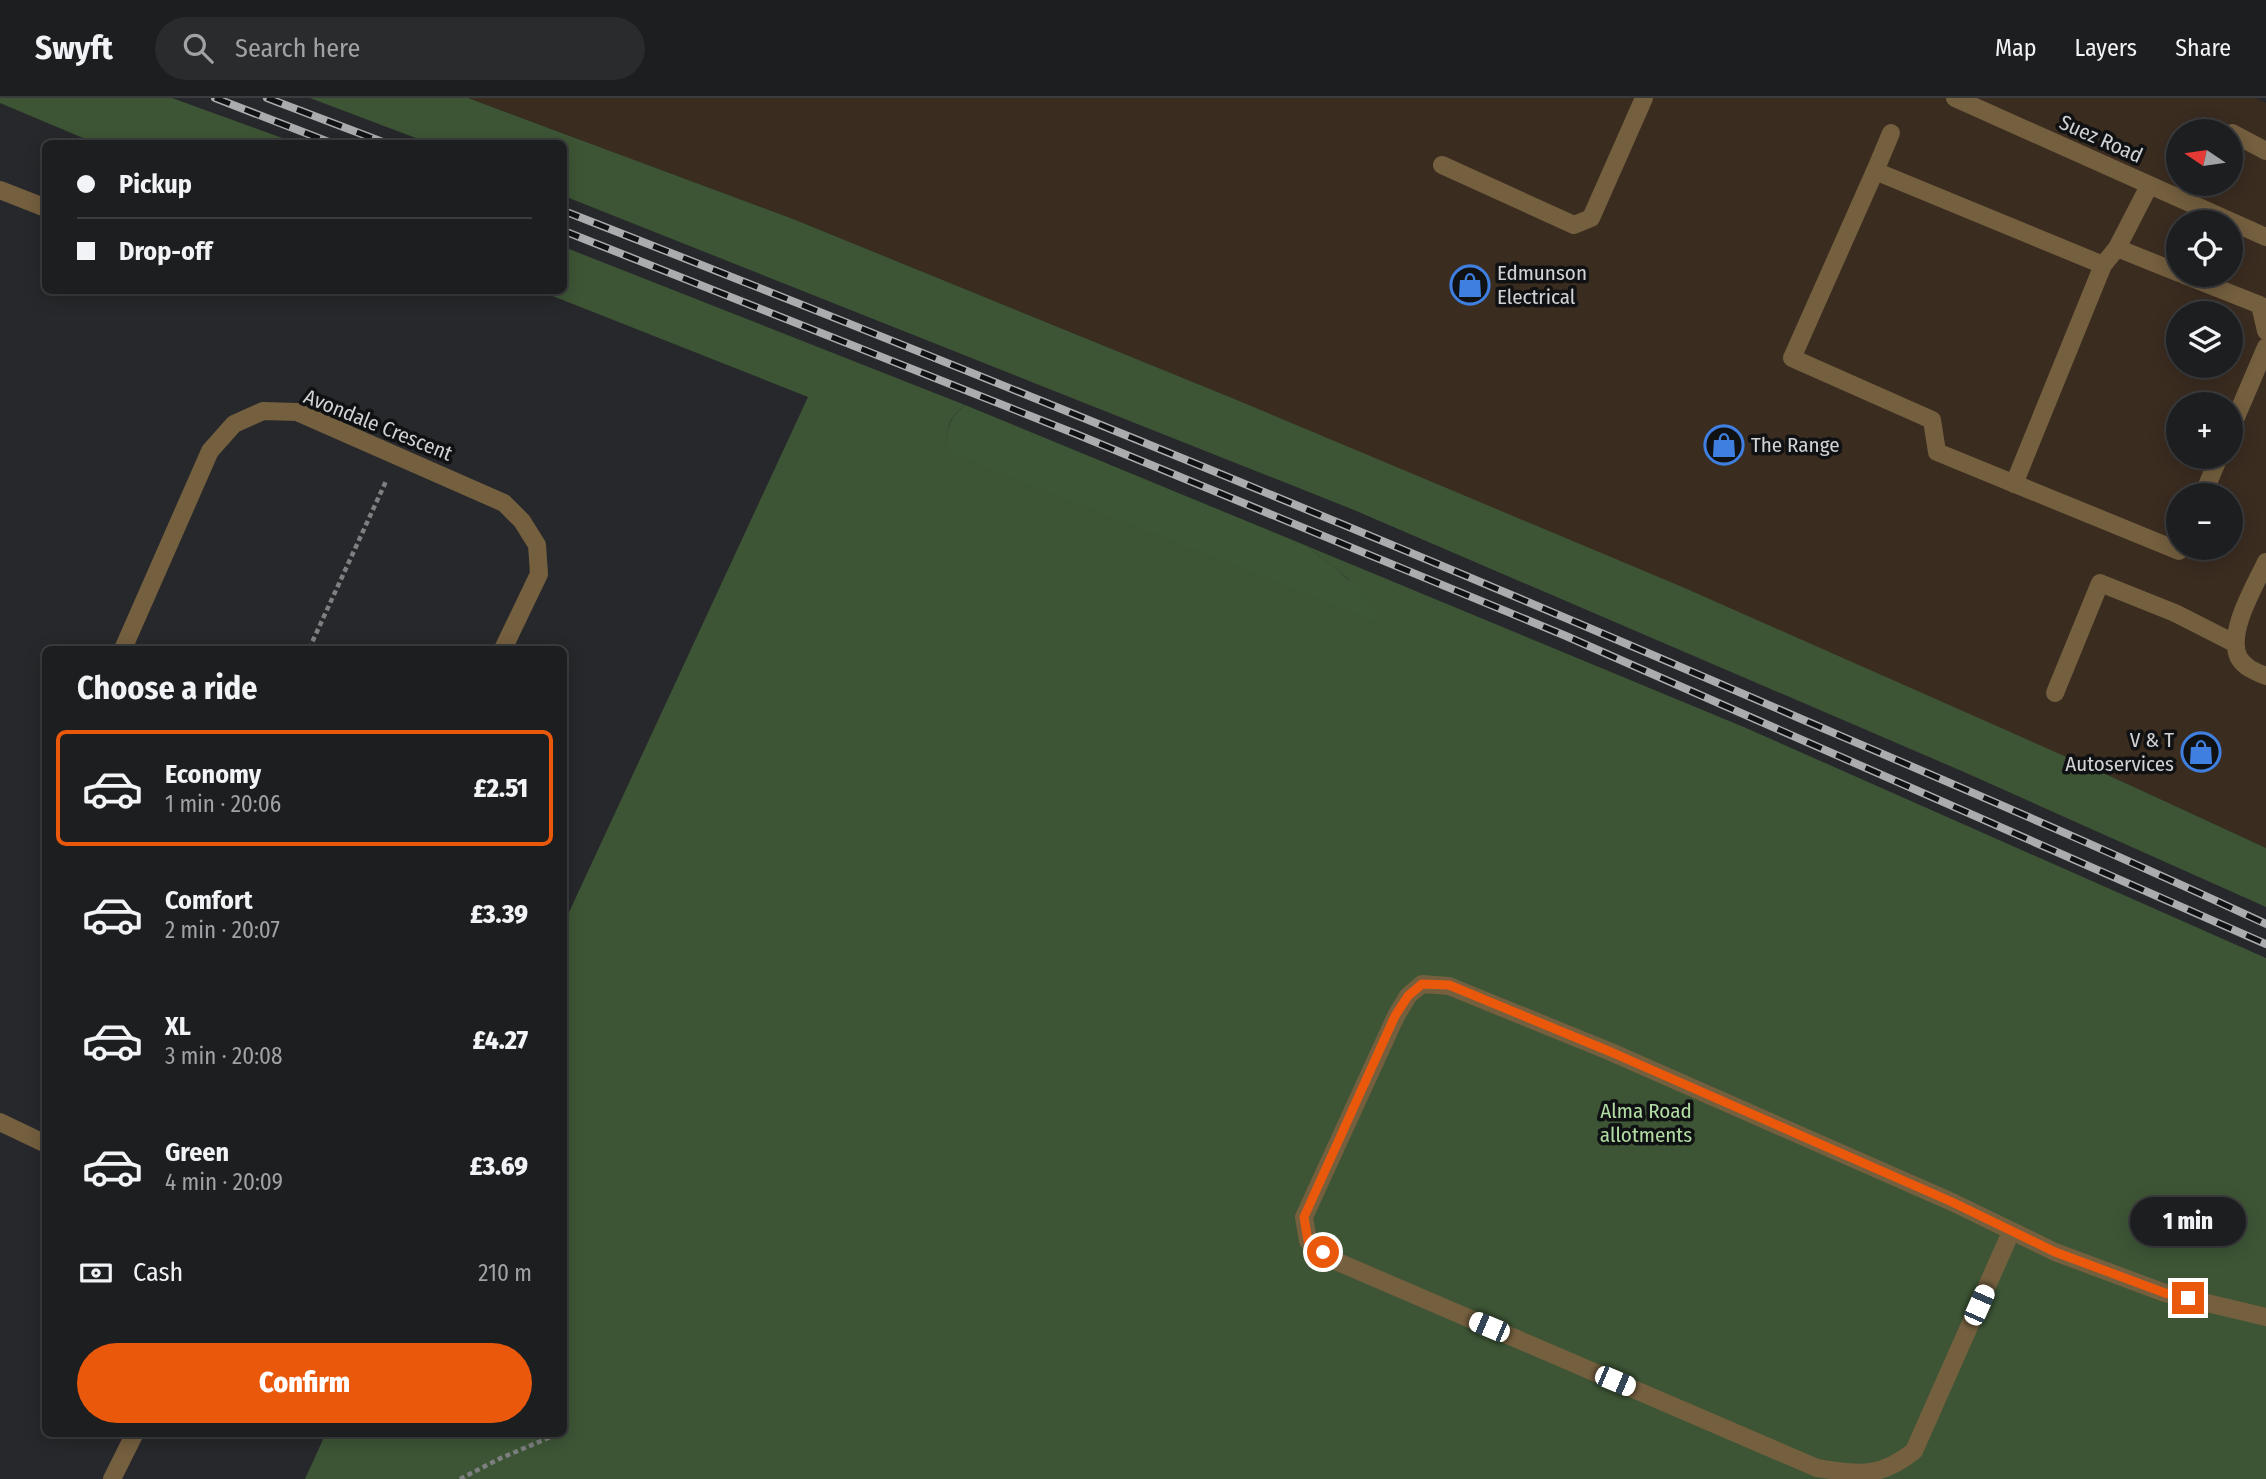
<!DOCTYPE html>
<meta charset="utf-8">
<style>
body{margin:0;font-family:"Fira Sans Condensed",sans-serif;background:#2a2b2d;color:#f1f3f6;height:100vh;display:flex;flex-direction:column;font-size:26px;white-space:nowrap}
*{box-sizing:border-box;margin:0}
p{font-size:23px;color:#a0a2a5}
.icon{flex:none;width:38px;height:38px;fill:none;stroke:currentColor;stroke-width:2;stroke-linecap:round;stroke-linejoin:round}
.map{position:relative;flex:1;overflow:hidden}
.side{position:absolute;left:42px;top:548px;width:525px;height:791px;display:flex;flex-direction:column;background:#1d1e20;border-radius:10px;box-shadow:0 4px 18px #0003,0 0 0 2px #3b3c3e}
.side>*{flex:none}
.guide{position:absolute;left:42px;top:42px;width:525px;height:154px;border-radius:10px;box-shadow:0 4px 18px #0003,0 0 0 2px #3b3c3e;display:grid;align-content:center;height:154px;padding:0 35px;background:#1d1e20}
.needle{width:46px;rotate:283deg}
.controls{position:absolute;left:2166px;top:21px;display:grid;gap:14px}
.controls a{display:grid;place-items:center;width:77px;height:77px;border-radius:50%;background:#1d1e20;box-shadow:0 4px 18px #0003,0 0 0 2px #3b3c3e;font-size:35px}
.end{position:absolute;width:32px;height:32px;margin:-16px;border:9px solid #ea580c;background:#fff;box-shadow:0 0 0 4px #fff}
.from{border-radius:50%}
.bubble{position:absolute;height:49px;border-radius:24px;background:#1d1e20;box-shadow:0 4px 18px #0003,0 0 0 2px #3b3c3e;font-size:23px;font-weight:800;line-height:49px;text-align:center}
.car{position:absolute;width:21px;height:42px;margin:-21px -10px;border-radius:9px;box-shadow:0 0 5px 2px #0007;background:linear-gradient(#fff 24%,#345 0 40%,#fff 0 76%,#345 0 86%,#fff 0)}
.guide b{display:flex;align-items:center;gap:24px;height:66px;font-size:26px}
.guide b+b{border-top:2px solid #3b3c3e}
.guide i{width:18px;height:18px;background:#f1f3f6}
ul{padding:0;list-style:none}
li{display:flex;align-items:center;gap:21px;height:116px;margin:0 14px 10px;padding:0 21px;border:4px solid transparent;border-radius:10px}
li div{flex:1}
li b{display:block;font-size:26px}
li em{font-style:normal;font-weight:800}
li.on{border-color:#ea580c}
li>.icon{width:63px;height:63px;stroke-width:1.5}
h2{padding:0 35px;font-size:32px;line-height:84px}
.pay{display:flex;align-items:center;gap:18px;height:77px;padding:0 35px;font-size:26px}
.pay p{margin-inline-start:auto}
.button{display:flex;gap:14px;margin-top:auto;padding:14px 35px}
.button a{flex:1;height:80px;border-radius:42px;background:#ea580c;color:#fff;font-size:28px;font-weight:800;line-height:80px;text-align:center}
header{display:flex;align-items:center;gap:42px;box-sizing:border-box;height:98px;padding:0 35px;background:#1d1e20;border-bottom:2px solid #3b3c3e}
header strong{font-size:33px}
nav{display:flex;gap:38px;margin-inline-start:auto;font-size:24px}
.search{width:490px;height:63px;background:#2a2b2d;display:flex;align-items:center;gap:18px;box-sizing:border-box;padding:0 24px;border-radius:38px;color:#a0a2a5;font-size:26px}
.map>svg:first-child{display:block}
.industrial{fill:#3b2c20;fill-rule:evenodd}
.green{fill:#3d5535}
.forest{fill:#3d5635}
.lines{fill:none;stroke-linecap:round;stroke-linejoin:round}
.path{stroke:#7e7f81;stroke-width:4.5;stroke-dasharray:5 3.5;stroke-linecap:butt}
.service{stroke:#745f3f;stroke-width:18}
.minor{stroke:#745f3f;stroke-width:18}
.rail-casing{stroke:#abacae;stroke-width:8}
.rail{stroke:#101112;stroke-width:5;stroke-dasharray:16;stroke-linecap:butt}
.route{stroke:#ea580c;stroke-width:9}
.labels{text-anchor:middle;stroke-width:7;stroke-linejoin:round;paint-order:stroke}
.street-label{font-size:21px;fill:#d1d2d4;stroke:#101112}
.poi-label{font-size:21px;fill:#d1d2d4;stroke:#101112;text-anchor:start}
.park-label{font-size:21px;fill:#b1dda4;stroke:#101112}
</style>
<header>
<strong>Swyft</strong>
<div class="search"><svg class="icon" aria-label="search" viewBox="0 0 24 24"><circle cx="10" cy="10" r="6"/><path d="M15 15l6 6"/></svg>Search here</div>
<nav><a>Map</a><a>Layers</a><a>Share</a></nav>
</header>
<div class="map">
<svg width="2266" height="1381" viewBox="0 0 2266 1381">
<rect width="100%" height="100%" fill="#27282b"/>
<path class="industrial" d="M 468,0 L 2255,0 L 2266,5 L 2266,750 L 2123,684 L 1232,300 L 793,121 ZM 2179,33 L 2231,33 L 2231,86 L 2179,86 ZM 2179,124 L 2231,124 L 2231,177 L 2179,177 ZM 2179,215 L 2231,215 L 2231,268 L 2179,268 ZM 2179,306 L 2231,306 L 2231,359 L 2179,359 ZM 2179,397 L 2231,397 L 2231,450 L 2179,450 Z"/>
<g class="green">
<path d="M 0,0 L 172,0 L 296,45 L 170,46 L 157,40 L 154,45 L 95,45 L 0,5 Z"/>
<path d="M 310,0 L 468,0 L 793,121 L 1232,300 L 1680,488 L 2123,684 L 2266,750 L 2266,809 L 1964,674 L 1354,412 L 564,98 L 564,46 L 429,45 Z"/>
<path d="M 564,149 L 965,307 C 945,324 947,330 949,355 L 1382,526 L 1347,480 L 1307,448 L 1746,630 L 2266,860 L 2266,1381 L 305,1381 L 326,1335 L 564,1335 L 564,825 L 808,299 L 540,193 L 564,192 Z"/>
</g>
<path class="forest" d="M 965,307 L 1307,448 C 1334,470 1369,493 1383,527 L 948,355 C 947,330 946,324 965,307 Z"/>
<g class="lines">
<g class="path">
<path d="M 309,551 L 387,381"/>
<path d="M 460,1381 L 501,1360 L 560,1335"/>
</g>
<g class="service">
<path d="M 2232,35 L 2266,53"/>
<path d="M 1442,67 L 1574,127 L 1591,120 L 1644,0"/>
<path d="M 1875,73 L 1891,35"/>
<path d="M 0,92 L 46,110"/>
<path d="M 2117,150 L 2179,175"/>
<path d="M 2103,167 L 1875,73 L 1792,260 L 1932,322 L 1937,354 L 2179,453 L 2181,450"/>
<path d="M 2184,177 L 2260,207 L 2266,233"/>
<path d="M 2231,331 L 2266,249"/>
<path d="M 2014,386 L 2103,167 L 2117,150 L 2149,88"/>
<path d="M 2203,397 L 2219,359"/>
<path d="M 2055,595 L 2100,485 L 2175,515 L 2234,545"/>
<path d="M 2011,1134 L 1914,1353 C 1879,1381 1859,1376 1817,1370 L 1338,1164 L 1308,1143 L 1304,1119 L 1396,918 L 1408,898 L 1422,886 L 1449,888 L 1611,954 L 1952,1104 L 2055,1154 L 2165,1195 L 2266,1219"/>
</g>
<g class="minor">
<path d="M 1955,0 L 2266,139"/>
<path d="M 2266,464 C 2255,488 2226,535 2239,560 C 2245,570 2256,574 2266,578"/>
<path d="M 123,551 L 210,353 L 234,326 L 263,313 L 297,314 L 504,405 L 522,423 L 537,447 L 539,476 L 503,551"/>
<path d="M 0,1024 L 46,1046"/>
<path d="M 112,1381 L 135,1335"/>
</g>
<g class="rail-casing">
<g id="rail">
<path d="M 215,0 L 334,46"/>
<path d="M 267,0 L 388,46"/>
<path d="M 564,113 C 978,275 1391,443 1799,620 C 1955,687 2112,754 2266,826"/>
<path d="M 564,133 L 1076,336 L 1566,538 L 2266,846"/>
</g>
</g>
<use href="#rail" class="rail"/>
</g>
<g class="lines">
<path class="route" d="M 1323,1154 L 1308,1143 L 1304,1119 L 1395,918 L 1408,898 L 1422,886 L 1449,887 L 1611,954 L 1952,1104 L 2055,1154 L 2165,1195 L 2188,1200"/>
</g>
<defs>
<g id="shop-ring" transform="scale(2.0125)"><circle r="9.5" fill="#101112" stroke="#3f7fe0" stroke-width="1.5"/><path d="M-5-2.5h2.3a2.7 3.5 0 0 1 5.4 0H5L5.5 6h-11ZM-1.5-2.5h3a1.5 2.3 0 0 0-3 0Z" fill="#3f7fe0"/></g>
</defs>
<g fill-rule="evenodd">
<use href="#shop-ring" x="1470" y="187"/>
<use href="#shop-ring" x="1724" y="347"/>
<use href="#shop-ring" x="2201" y="654"/>
</g>
<g class="labels">
<g class="street-label">
<text transform="translate(2101 41) rotate(24)" y="7">Suez Road</text>
<text transform="translate(378 327) rotate(22)" y="7">Avondale Crescent</text>
</g>
<g class="poi-label">
<text x="1497" y="182">Edmunson<tspan x="1497" dy="24">Electrical</tspan></text>
<text x="1751" y="354">The Range</text>
<text x="2174" y="649" text-anchor="end">V &amp; T<tspan x="2174" dy="24">Autoservices</tspan></text>
</g>
<g class="park-label">
<text x="1646" y="1020">Alma Road<tspan x="1646" dy="24">allotments</tspan></text>
</g>
</g>
</svg>
<div class="controls">
<a><svg class="needle" viewBox="-14 -14 28 28"><path d="M0-13l5 13h-10z" fill="#e53935"/><path d="M0 13l5-13h-10z" fill="#a0a2a5"/></svg></a>
<a><svg class="icon" aria-label="locate" viewBox="0 0 24 24"><circle cx="12" cy="12" r="6"/><path d="M12 2v4M12 18v4M2 12h4M18 12h4"/></svg></a>
<a><svg class="icon" aria-label="layers" viewBox="0 0 24 24"><path d="M12 4l9 5-9 5-9-5zM3 14l9 5 9-5"/></svg></a>
<a>+</a>
<a>−</a>
</div>
<i class="end from" style="left:1323px;top:1154px"></i>
<i class="end" style="left:2188px;top:1200px"></i>
<div class="bubble" style="left:2130px;top:1099px;width:116px">1 min</div>
<i class="car" style="left:1979px;top:1207px;rotate:24deg"></i>
<i class="car" style="left:1489px;top:1229px;rotate:293deg"></i>
<i class="car" style="left:1615px;top:1283px;rotate:113deg"></i>
<div class="guide">
<b><i class="from"></i>Pickup</b>
<b><i></i>Drop-off</b>
</div>
<section class="side">
<h2>Choose a ride</h2>
<ul>
<li class="on"><svg class="icon" aria-label="car" viewBox="0 0 24 24"><path d="M5 17H2v-5l4-1 3-4h7l3 4 3 1v5h-3M9 17h6M6 11h13"/><circle cx="7" cy="17" r="2"/><circle cx="17" cy="17" r="2"/></svg><div><b>Economy</b><p>1 min · 20:06</p></div><em>£2.51</em></li>
<li><svg class="icon" aria-label="car" viewBox="0 0 24 24"><path d="M5 17H2v-5l4-1 3-4h7l3 4 3 1v5h-3M9 17h6M6 11h13"/><circle cx="7" cy="17" r="2"/><circle cx="17" cy="17" r="2"/></svg><div><b>Comfort</b><p>2 min · 20:07</p></div><em>£3.39</em></li>
<li><svg class="icon" aria-label="car" viewBox="0 0 24 24"><path d="M5 17H2v-5l4-1 3-4h7l3 4 3 1v5h-3M9 17h6M6 11h13"/><circle cx="7" cy="17" r="2"/><circle cx="17" cy="17" r="2"/></svg><div><b>XL</b><p>3 min · 20:08</p></div><em>£4.27</em></li>
<li><svg class="icon" aria-label="car" viewBox="0 0 24 24"><path d="M5 17H2v-5l4-1 3-4h7l3 4 3 1v5h-3M9 17h6M6 11h13"/><circle cx="7" cy="17" r="2"/><circle cx="17" cy="17" r="2"/></svg><div><b>Green</b><p>4 min · 20:09</p></div><em>£3.69</em></li>
</ul>
<div class="pay"><svg class="icon" aria-label="cash" viewBox="0 0 24 24"><path d="M3 7h18v10H3z"/><circle cx="12" cy="12" r="2"/></svg>Cash<p>210 m</p></div>
<div class="button"><a>Confirm</a></div>
</section>
</div>
